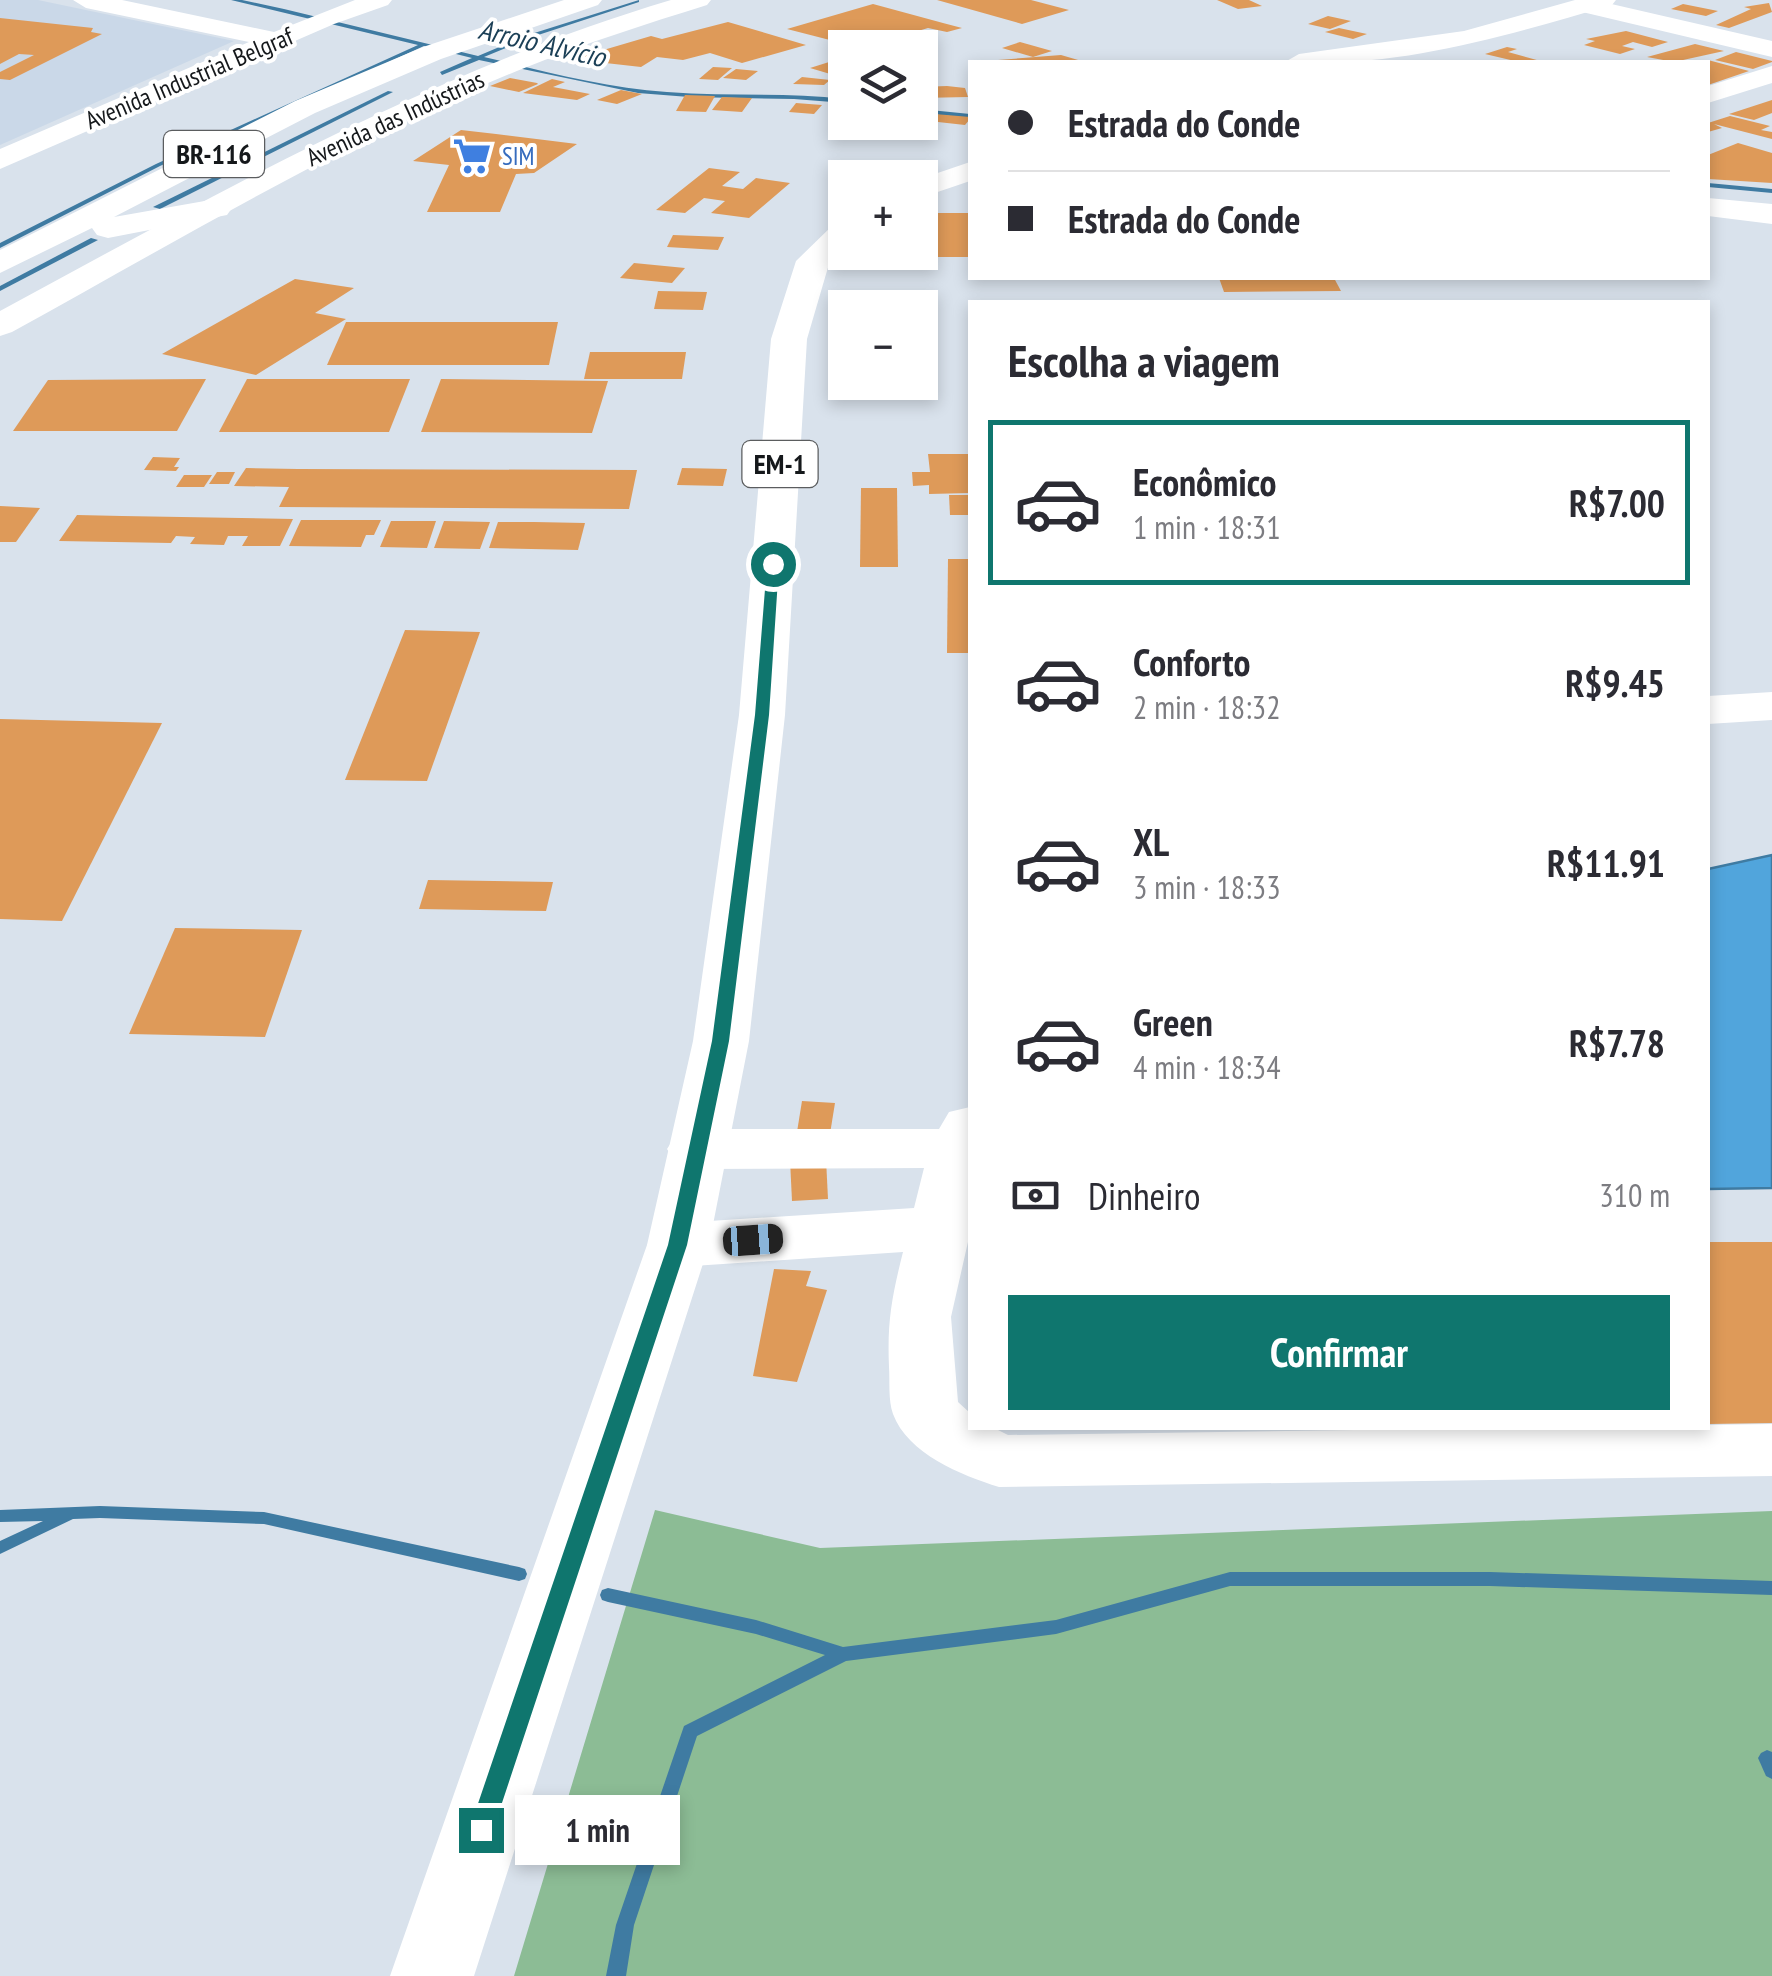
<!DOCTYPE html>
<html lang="pt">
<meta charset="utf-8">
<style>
body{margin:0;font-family:"PT Sans Narrow",sans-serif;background:#f7f7f7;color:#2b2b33;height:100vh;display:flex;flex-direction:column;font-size:38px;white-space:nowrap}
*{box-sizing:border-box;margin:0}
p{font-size:32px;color:#7c7c81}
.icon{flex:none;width:55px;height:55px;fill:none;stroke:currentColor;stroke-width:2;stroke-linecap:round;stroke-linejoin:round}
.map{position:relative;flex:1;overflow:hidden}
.panel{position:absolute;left:968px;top:300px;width:742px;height:1130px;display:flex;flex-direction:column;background:#fff;border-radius:0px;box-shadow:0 5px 15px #0003}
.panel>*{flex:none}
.hud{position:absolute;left:968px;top:60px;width:742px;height:220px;border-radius:0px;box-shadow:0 5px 15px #0003;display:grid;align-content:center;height:220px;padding:0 40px;background:#fff}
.buttons{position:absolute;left:828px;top:30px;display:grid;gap:20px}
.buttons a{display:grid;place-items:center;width:110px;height:110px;border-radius:0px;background:#fff;box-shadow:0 5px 15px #0003;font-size:50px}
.end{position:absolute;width:45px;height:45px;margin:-22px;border:12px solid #0f766e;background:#fff;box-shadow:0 0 0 5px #fff}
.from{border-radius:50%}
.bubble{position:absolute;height:70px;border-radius:0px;background:#fff;box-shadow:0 5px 15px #0003;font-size:32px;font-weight:700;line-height:70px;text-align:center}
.car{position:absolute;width:30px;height:60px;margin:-30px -15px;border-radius:12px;box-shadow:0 0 8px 2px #0007;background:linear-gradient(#222 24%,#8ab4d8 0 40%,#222 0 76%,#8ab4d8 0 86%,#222 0)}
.hud b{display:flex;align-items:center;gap:35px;height:95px;font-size:38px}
.hud b+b{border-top:2px solid #e1e1e2}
.hud i{width:25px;height:25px;background:#2b2b33}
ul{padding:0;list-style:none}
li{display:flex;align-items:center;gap:30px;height:165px;margin:0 20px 15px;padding:0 20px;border:5px solid transparent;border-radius:0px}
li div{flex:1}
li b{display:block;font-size:38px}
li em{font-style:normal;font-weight:700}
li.active{border-color:#0f766e}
li>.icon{width:90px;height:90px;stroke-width:1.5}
h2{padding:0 40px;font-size:45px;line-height:120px}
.pay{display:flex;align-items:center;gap:25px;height:110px;padding:0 40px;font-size:38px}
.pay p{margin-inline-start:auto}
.button{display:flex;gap:20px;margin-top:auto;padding:20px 40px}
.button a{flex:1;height:115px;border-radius:0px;background:#0f766e;color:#fff;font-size:40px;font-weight:700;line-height:115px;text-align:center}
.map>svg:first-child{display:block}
.built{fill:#cad8e8}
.green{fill:#8cbc95}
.water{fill:#51a5dc;stroke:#3f7ba2;stroke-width:2.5}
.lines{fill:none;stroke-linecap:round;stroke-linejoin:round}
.stream{fill:#3f7ba2;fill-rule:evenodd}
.building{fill:#de9a59}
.minor{fill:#fff;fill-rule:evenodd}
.major{fill:#fff;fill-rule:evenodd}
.highway{fill:#fff;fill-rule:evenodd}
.route{fill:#0f766e}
.labels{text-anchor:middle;stroke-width:8;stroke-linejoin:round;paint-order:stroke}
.far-street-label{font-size:25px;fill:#15181b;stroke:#fff}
.far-shop-label{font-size:25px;fill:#366cbe;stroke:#fff;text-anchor:start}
.far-water-label{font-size:28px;font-style:italic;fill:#1c4057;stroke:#fff}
.shield{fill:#fff;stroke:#5b5d5f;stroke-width:2.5}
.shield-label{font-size:28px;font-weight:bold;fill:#15181b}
</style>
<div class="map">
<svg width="1772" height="1976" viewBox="0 0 1772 1976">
<rect width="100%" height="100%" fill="#d9e2ec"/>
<path class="built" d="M 0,0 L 38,0 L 234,41 L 0,145 Z"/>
<path class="green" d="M 655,1510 L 820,1548 L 1772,1511 L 1772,1976 L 514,1976 Z"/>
<path class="water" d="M 1772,855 L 1772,1188 L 1708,1189 L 1708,869 Z"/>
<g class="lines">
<g class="stream">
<path d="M 231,0 L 242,0 L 284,9 L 478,56 L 528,35 L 639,0 L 639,2 L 532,37 L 484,57 C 544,71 605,88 667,92 C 726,97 786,92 845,99 L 845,103 L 794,99 L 689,97 L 638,93 L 479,60 L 442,75 L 440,72 L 472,58 L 424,46 L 160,166 L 0,248 L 0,243 L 156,164 L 418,45 Z"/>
<path d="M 388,91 L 393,92 L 160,209 L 153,207 Z"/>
<path d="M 920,109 L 970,114 L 970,118 L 920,113 Z"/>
<path d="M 1708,183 L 1772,189 L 1772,193 L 1708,187 Z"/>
<path d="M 91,238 L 98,240 L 0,291 L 0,286 Z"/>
<path d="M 100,1506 L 264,1512 L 519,1567 L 525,1569 L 527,1574 L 525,1579 L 519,1581 L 264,1524 L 100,1518 L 73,1519 L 0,1554 L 0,1541 L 43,1521 L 0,1522 L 0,1510 Z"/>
<path d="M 1230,1572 L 1490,1572 L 1772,1581 L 1772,1595 L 1490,1586 L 1230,1586 L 1056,1634 L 846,1661 L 697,1736 L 634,1925 L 626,1976 L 606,1976 L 616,1925 L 684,1726 L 825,1655 L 756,1634 L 608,1602 L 602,1600 L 600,1595 L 602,1590 L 608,1588 L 756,1620 L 843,1647 L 1056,1620 Z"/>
<path d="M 1767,1750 L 1772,1752 L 1772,1779 L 1766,1776 L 1758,1758 L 1761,1753 Z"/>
</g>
</g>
<g class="building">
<path d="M 937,0 L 1031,0 L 1069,10 L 1022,24 Z"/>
<path d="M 1217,0 L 1249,0 L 1262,6 L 1238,9 Z"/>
<path d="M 1769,3 L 1772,12 L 1729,28 L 1716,25 L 1751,9 L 1744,7 Z"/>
<path d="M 873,4 L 943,23 L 962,28 L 947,32 L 928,28 L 861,48 L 787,29 Z"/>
<path d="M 1683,4 L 1718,11 L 1706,16 L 1671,9 Z"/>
<path d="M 1328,16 L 1351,21 L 1330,29 L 1308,24 Z"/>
<path d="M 0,18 L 93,28 L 91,32 L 102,34 L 10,80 L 0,79 L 0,72 L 34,55 L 19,54 L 0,64 Z"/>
<path d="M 728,22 L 806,45 L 742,63 L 710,53 L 683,60 L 657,57 L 641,67 L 570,59 L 586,49 L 600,51 L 651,36 L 662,39 Z"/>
<path d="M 1339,28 L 1367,34 L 1353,39 L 1325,32 Z"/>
<path d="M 1626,31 L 1668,42 L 1652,47 L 1633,42 L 1622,46 L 1635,49 L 1620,54 L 1584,45 L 1595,41 L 1586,39 Z"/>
<path d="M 1020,42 L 1052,51 L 1033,57 L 1002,48 Z"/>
<path d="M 1695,44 L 1724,51 L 1674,62 L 1647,57 Z"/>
<path d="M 1507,47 L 1517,49 L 1508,52 L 1544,62 L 1519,62 L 1485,54 Z"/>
<path d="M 1736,52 L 1772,61 L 1772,62 L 1753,69 L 1715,60 Z"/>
<path d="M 1061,55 L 1085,62 L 998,62 L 998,60 Z"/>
<path d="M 845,57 L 845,73 L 837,76 L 810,68 Z"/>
<path d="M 1708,60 L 1749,71 L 1708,85 Z"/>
<path d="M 713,67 L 732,68 L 718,80 L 699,79 Z"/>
<path d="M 736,69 L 758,71 L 746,80 L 723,78 Z"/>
<path d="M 802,77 L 830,80 L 824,85 L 793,84 Z"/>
<path d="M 510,78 L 537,83 L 538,84 L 519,92 L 490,86 Z"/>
<path d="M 552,79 L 565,82 L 553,87 L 590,94 L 577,100 L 523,93 Z"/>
<path d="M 947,86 L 965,88 L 968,97 L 920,98 L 920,87 Z"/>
<path d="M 621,90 L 642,94 L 617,104 L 597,100 Z"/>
<path d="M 685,95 L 715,96 L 706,112 L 676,111 Z"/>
<path d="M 722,97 L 752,98 L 742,112 L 712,110 Z"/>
<path d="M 1772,100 L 1772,113 L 1754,120 L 1729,114 Z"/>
<path d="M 796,103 L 822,105 L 814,114 L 789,112 Z"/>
<path d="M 923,113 L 970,117 L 970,119 L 965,125 L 920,120 Z"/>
<path d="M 1730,116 L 1770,126 L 1761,130 L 1772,132 L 1772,139 L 1714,124 L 1722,128 L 1708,132 L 1708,123 Z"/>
<path d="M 461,130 L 496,134 L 577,144 L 534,173 L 516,174 L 500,212 L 427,212 L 449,165 L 413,161 Z"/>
<path d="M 1738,143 L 1772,153 L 1772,183 L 1708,179 L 1708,155 Z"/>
<path d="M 709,168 L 740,172 L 722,186 L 743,189 L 756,178 L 790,183 L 749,218 L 711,213 L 725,201 L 704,198 L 685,213 L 656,210 Z"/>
<rect x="920" y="213" width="50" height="44"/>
<path d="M 673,235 L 724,237 L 718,250 L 667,247 Z"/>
<path d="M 860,255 L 908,255 L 908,262 L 859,262 Z"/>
<path d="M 634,263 L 685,268 L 672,283 L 620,278 Z"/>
<path d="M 1219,278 L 1334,278 L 1341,291 L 1224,292 Z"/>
<path d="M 295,279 L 354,288 L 315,313 L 346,319 L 256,375 L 162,354 Z"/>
<path d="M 658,291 L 707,292 L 703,310 L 654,309 Z"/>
<path d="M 346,322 L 558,322 L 549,365 L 327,365 Z"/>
<path d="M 590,352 L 686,352 L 682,379 L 584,379 Z"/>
<path d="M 206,379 L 177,431 L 13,431 L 48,380 Z"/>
<path d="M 247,379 L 410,379 L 389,432 L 219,432 Z"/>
<path d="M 441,379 L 608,381 L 592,433 L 421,432 Z"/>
<path d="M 928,454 L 970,454 L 970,493 L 929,494 L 929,485 L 913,486 L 912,472 L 930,472 Z"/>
<path d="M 153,457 L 180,458 L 174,467 L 179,467 L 176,471 L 144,470 Z"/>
<path d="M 246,468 L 298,469 L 637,470 L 629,509 L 279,507 L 289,487 L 234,486 Z"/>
<path d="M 682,468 L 727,469 L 723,486 L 677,485 Z"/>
<path d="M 217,472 L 235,472 L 229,484 L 209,484 Z"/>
<path d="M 184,475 L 212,475 L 204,487 L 176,487 Z"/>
<path d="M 861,488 L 897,488 L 898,567 L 860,567 Z"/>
<path d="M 949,495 L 970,495 L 970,515 L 950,515 Z"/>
<path d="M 0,506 L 40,508 L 16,542 L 0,542 Z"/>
<path d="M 77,515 L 122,516 L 293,519 L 280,546 L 242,546 L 248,536 L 228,536 L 224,545 L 190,544 L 195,537 L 176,536 L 171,543 L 59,541 Z"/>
<path d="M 301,520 L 381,520 L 374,535 L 366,535 L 361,547 L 289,546 Z"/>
<path d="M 391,521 L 436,521 L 427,548 L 380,547 Z"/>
<path d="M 444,521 L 490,522 L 480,549 L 434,548 Z"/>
<path d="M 498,522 L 534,522 L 585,523 L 578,550 L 489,548 Z"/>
<path d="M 948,559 L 970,559 L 970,653 L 947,653 Z"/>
<path d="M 405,630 L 480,632 L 427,781 L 345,780 Z"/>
<path d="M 0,719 L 162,723 L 62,921 L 0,919 Z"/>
<path d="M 428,880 L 553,882 L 546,911 L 419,909 Z"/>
<path d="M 175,928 L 302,930 L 265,1037 L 129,1034 Z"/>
<path d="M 802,1101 L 835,1103 L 829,1140 L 796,1138 Z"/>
<path d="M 826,1159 L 828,1199 L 792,1201 L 790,1160 Z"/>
<path d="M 1708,1242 L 1772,1242 L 1772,1423 L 1708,1424 Z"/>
<path d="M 774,1269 L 811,1271 L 806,1286 L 827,1290 L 797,1382 L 753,1376 Z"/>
</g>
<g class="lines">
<g class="minor">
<path d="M 1594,0 L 1772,41 L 1772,57 L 1578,11 L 1574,6 L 1578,1 Z"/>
<path d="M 1772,66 L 1772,83 L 1708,103 L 1708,86 Z"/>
<path d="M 1708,198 L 1772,204 L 1772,224 L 1708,216 Z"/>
<path d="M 1772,692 L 1772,720 L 1708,724 L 1708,696 Z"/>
<path d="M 970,1107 L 970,1233 L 951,1317 L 958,1402 L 970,1413 L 970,1428 L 994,1428 L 1008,1435 L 1772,1424 L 1772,1476 L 999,1487 C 961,1475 908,1454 893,1414 C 888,1400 890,1381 889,1367 C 887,1321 892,1296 903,1252 L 678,1267 L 656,1260 L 647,1245 L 656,1230 L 678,1223 L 914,1208 L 924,1168 L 697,1169 L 676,1163 L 667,1149 L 676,1135 L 697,1129 L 939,1129 L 949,1112 Z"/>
</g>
<g class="major">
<path d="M 73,0 L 122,0 L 274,32 L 355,0 L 392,0 L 388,5 L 334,24 L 0,169 L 0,149 L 249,42 L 86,8 Z"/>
<path d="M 671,0 L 711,0 L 707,5 C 646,24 586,43 527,67 C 348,138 181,239 12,332 L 0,336 L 0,311 C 218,193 433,71 671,0 Z"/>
<path d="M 1575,0 L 1616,0 L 1612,5 C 1505,36 1397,69 1285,62 L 1299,54 L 1464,31 Z"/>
<path d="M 970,162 L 970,181 L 920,198 L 920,179 Z"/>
<path d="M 845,221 L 845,249 L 829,264 L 807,339 L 785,715 L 749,1041 L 709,1245 L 474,1976 L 390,1976 L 647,1245 L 693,1041 L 739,715 L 771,339 L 796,261 L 834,224 Z"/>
</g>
<path class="highway" d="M 564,0 L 602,0 L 598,5 L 441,59 L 315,113 L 114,217 L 216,199 L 227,201 L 232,208 L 227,215 L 108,238 L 97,235 L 92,228 L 0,273 L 0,250 L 295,101 L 423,47 Z"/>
</g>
<path class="route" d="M 773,561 L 779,564 L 769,715 L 729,1041 L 687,1245 L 493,1830 L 489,1837 L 481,1840 L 473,1837 L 469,1830 L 668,1245 L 712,1041 L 755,715 L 767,564 Z"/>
<defs>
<g id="supermarket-bare" transform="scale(3)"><path d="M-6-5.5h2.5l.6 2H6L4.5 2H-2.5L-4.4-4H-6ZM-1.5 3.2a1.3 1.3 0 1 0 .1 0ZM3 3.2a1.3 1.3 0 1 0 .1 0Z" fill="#3f7fe0" stroke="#fff" stroke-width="2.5" paint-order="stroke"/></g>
</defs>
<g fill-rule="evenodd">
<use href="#supermarket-bare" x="472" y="156"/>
</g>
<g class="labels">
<g class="far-street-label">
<text transform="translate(189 78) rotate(-23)" y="9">Avenida Industrial Belgraf</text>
<text transform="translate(395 118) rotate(-25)" y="9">Avenida das Indústrias</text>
</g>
<g class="far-shop-label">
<text x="502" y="165">SIM</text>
</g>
<g class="far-water-label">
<text transform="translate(542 43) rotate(13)" y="10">Arroio Alvício</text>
</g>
<g class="shield">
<rect x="164" y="131" width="100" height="46" rx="8"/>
<rect x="742.5" y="441" width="75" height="46" rx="8"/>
</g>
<g class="shield-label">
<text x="214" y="164">BR-116</text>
<text x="780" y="474">EM-1</text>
</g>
</g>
</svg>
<div class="buttons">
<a><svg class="icon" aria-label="layers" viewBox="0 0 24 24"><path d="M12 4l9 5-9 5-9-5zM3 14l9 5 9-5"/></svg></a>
<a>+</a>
<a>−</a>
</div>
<i class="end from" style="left:773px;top:564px"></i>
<i class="end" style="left:481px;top:1830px"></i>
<div class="bubble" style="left:515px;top:1795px;width:165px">1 min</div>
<i class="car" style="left:753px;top:1240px;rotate:86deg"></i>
<div class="hud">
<b><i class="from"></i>Estrada do Conde</b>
<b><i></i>Estrada do Conde</b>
</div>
<section class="panel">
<h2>Escolha a viagem</h2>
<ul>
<li class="active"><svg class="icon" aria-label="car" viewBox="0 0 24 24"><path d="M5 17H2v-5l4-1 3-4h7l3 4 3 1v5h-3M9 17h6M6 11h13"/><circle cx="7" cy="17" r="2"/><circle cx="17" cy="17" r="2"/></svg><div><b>Econômico</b><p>1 min · 18:31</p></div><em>R$7.00</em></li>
<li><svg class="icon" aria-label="car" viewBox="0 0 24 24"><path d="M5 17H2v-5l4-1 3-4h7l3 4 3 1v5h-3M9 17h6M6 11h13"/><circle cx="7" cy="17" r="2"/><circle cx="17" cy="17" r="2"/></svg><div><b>Conforto</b><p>2 min · 18:32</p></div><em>R$9.45</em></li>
<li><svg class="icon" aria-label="car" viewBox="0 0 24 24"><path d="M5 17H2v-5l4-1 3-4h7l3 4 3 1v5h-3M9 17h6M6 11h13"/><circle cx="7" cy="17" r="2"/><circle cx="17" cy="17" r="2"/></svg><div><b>XL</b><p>3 min · 18:33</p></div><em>R$11.91</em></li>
<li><svg class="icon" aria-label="car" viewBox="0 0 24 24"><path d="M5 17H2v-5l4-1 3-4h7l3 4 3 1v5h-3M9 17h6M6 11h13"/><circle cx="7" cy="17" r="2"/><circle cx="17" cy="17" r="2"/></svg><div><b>Green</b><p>4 min · 18:34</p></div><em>R$7.78</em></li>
</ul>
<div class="pay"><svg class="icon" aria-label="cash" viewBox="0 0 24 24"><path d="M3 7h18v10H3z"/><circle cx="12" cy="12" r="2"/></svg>Dinheiro<p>310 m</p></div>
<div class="button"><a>Confirmar</a></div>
</section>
</div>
